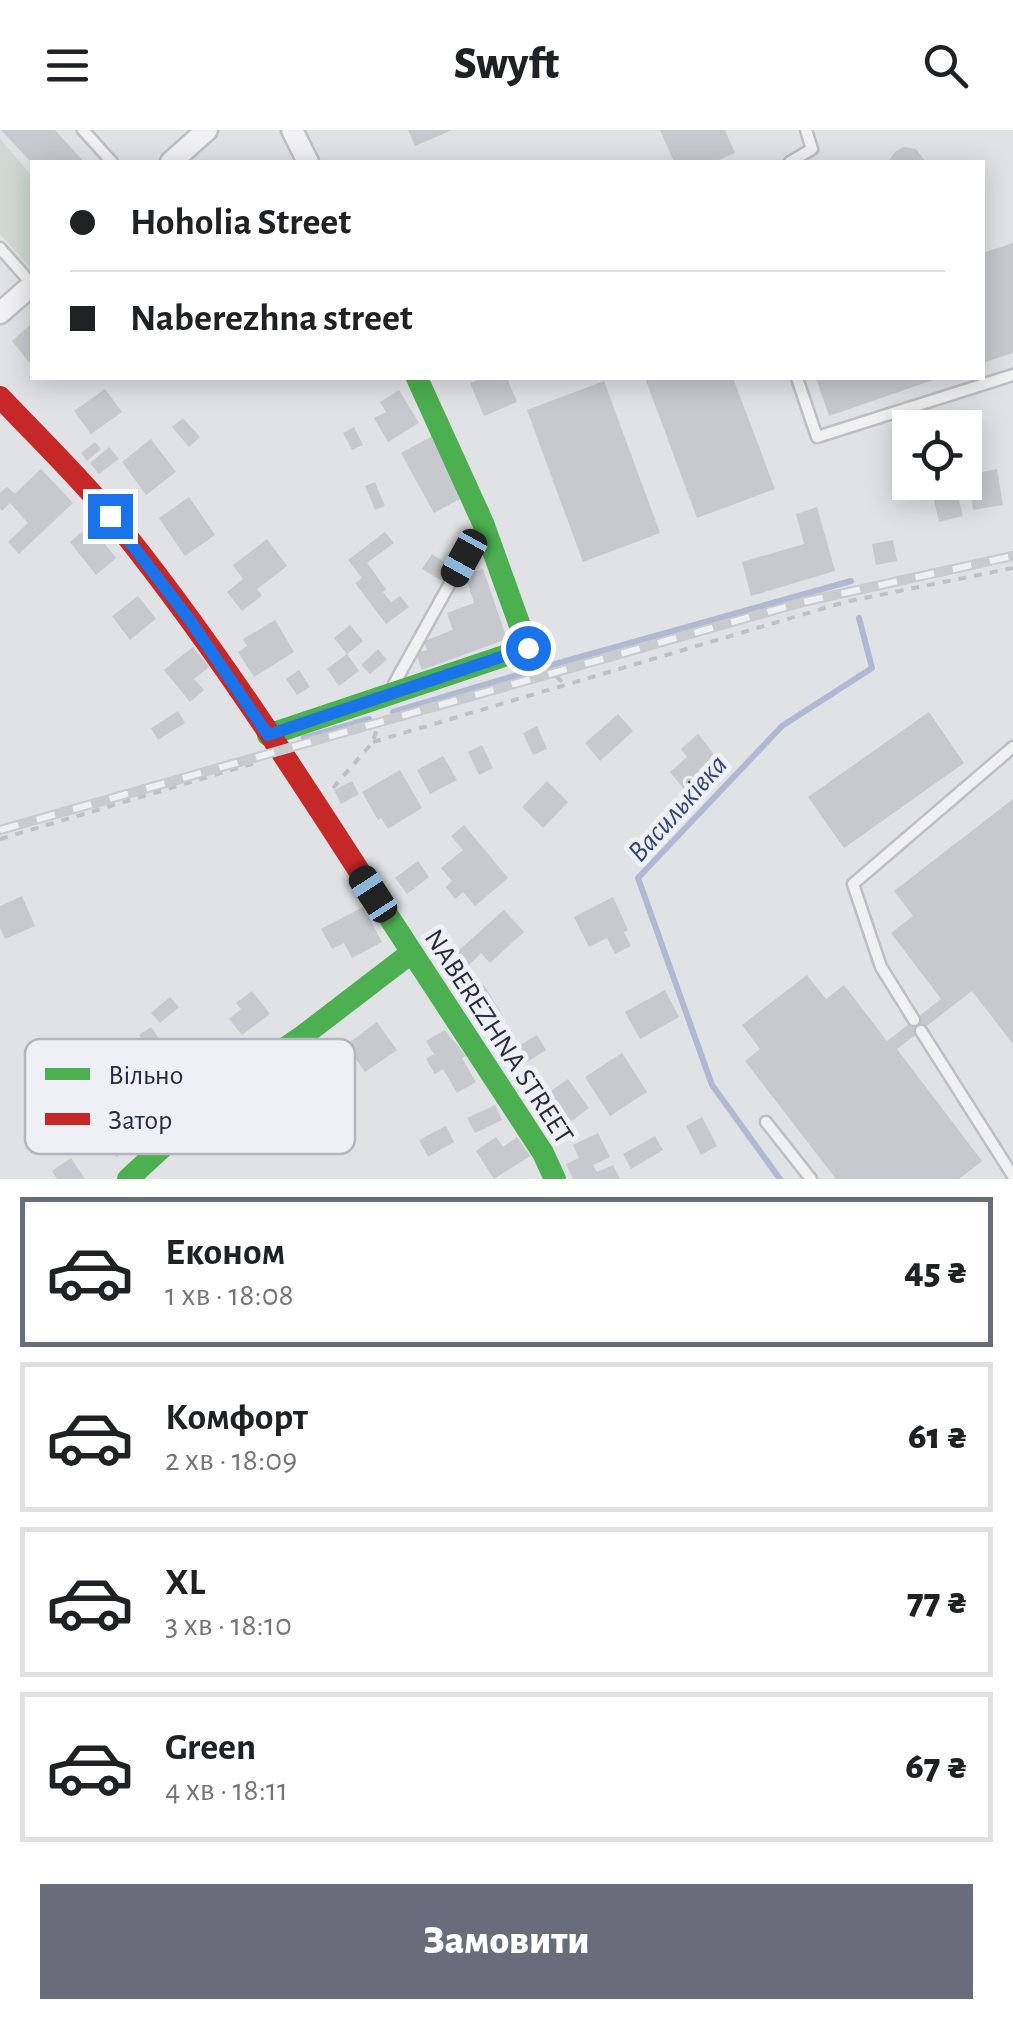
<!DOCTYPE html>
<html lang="uk">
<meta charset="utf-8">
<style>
body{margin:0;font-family:"Alegreya Sans",sans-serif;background:#f6f6f6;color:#202124;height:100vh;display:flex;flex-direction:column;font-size:38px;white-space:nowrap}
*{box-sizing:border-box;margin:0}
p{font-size:32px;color:#757577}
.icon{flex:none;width:55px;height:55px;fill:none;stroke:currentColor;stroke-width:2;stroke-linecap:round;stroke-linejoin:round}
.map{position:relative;height:1049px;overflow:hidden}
.side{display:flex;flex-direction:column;background:#fff;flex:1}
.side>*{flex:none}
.hud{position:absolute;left:30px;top:30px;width:955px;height:220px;border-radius:0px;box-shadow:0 5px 25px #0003;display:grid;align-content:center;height:220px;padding:0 40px;background:#fff}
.fabs{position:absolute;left:892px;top:280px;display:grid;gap:20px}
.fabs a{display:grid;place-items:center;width:90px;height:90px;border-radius:0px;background:#fff;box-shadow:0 5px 25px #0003;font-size:50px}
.end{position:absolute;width:45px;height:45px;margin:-22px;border:12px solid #1a73e8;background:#fff;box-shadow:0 0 0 5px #fff}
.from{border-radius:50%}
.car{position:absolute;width:30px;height:60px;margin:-30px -15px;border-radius:12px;box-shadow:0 0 8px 2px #0007;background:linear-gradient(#222 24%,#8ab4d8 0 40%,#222 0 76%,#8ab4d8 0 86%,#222 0)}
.hud b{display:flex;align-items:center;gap:35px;height:95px;font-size:38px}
.hud b+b{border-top:2px solid #e0e0e0}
.hud i{width:25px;height:25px;background:#202124}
ul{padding:18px 0 0;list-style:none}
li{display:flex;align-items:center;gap:30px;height:150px;margin:0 20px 15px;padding:0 20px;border:5px solid #e0e0e0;border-radius:0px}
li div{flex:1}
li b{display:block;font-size:38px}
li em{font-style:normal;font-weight:800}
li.current{border-color:#696c7a}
li>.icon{width:90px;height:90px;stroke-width:1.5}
.cta{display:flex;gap:20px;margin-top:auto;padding:20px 40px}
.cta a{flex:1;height:115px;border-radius:0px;background:#696c7a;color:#fff;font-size:40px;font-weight:800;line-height:115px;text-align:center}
header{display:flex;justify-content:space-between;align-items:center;height:130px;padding:0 40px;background:#fff;font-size:45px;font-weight:800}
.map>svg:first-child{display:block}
.green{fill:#cfd9d1}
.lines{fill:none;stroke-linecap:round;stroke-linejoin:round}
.stream{stroke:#afb9d2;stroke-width:6}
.building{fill:#c8c9ce}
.lane-casing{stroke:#bebfc4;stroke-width:15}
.street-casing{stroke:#bebfc4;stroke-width:25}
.path{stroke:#c0c1c7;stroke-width:4;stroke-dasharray:8 8;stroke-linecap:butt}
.lane{stroke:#f1f1f3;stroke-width:10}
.street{stroke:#f1f1f3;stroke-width:20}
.fast{stroke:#4caf50;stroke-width:22}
.jam{stroke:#c62828;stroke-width:22}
.rail-casing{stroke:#cacbce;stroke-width:10}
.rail{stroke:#eef0f6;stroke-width:6;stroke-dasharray:19;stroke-linecap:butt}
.route{stroke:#1a73e8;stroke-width:12}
.labels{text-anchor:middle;stroke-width:10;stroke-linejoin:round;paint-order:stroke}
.street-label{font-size:28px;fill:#282c40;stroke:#eef0f6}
.water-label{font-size:30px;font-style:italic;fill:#314474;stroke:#eef0f6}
.key{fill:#eef0f6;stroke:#b3b5bf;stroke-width:2.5}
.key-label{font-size:28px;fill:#282c40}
</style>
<header><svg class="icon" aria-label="menu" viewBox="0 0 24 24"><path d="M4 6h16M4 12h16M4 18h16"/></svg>Swyft<svg class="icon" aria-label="search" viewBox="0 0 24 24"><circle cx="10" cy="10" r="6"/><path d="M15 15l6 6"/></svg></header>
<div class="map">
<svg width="1013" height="1049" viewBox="0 0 1013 1049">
<rect width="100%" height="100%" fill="#e1e2e6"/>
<path class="green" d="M 0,9 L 32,46 L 32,140 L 0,104 Z"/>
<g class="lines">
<g class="stream">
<path d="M 540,510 L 550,536"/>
<path d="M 548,536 L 851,451"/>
<path d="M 393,582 L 534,540"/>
<path d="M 304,608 L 369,589"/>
<path d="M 780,1049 L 712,955 L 638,748 L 782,596 L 872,538 L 859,488"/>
</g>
</g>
<g class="building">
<path d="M 1,0 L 55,0 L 84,32 L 31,32 Z"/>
<path d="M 408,0 L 452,0 L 415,16 Z"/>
<path d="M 660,0 L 725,0 L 735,23 L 714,32 L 674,32 Z"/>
<path d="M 903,17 L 916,19 L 926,32 L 888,32 L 895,22 Z"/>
<path d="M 1013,113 L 1013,223 L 982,233 L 982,123 Z"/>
<path d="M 32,193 L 32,236 L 12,211 Z"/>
<path d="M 483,248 L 507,248 L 517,272 L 484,286 L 470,253 Z"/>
<path d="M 645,248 L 733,248 L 775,359 L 697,388 Z"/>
<path d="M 816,248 L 939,248 L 829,286 Z"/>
<path d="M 604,251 L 660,403 L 583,432 L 527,280 Z"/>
<path d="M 105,259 L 122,282 L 91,304 L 74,281 Z"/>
<path d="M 399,260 L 419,293 L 388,312 L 374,288 L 386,282 L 380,272 Z"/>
<path d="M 183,288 L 200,307 L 189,317 L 172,297 Z"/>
<path d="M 354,297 L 363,315 L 352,320 L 343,303 Z"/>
<path d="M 438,303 L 462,368 L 434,383 L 401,323 Z"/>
<path d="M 151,309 L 176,342 L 146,365 L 122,332 Z"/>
<path d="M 95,312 L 101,319 L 87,331 L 81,323 Z"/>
<path d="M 109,317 L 119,329 L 99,344 L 90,333 Z"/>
<path d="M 41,339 L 73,373 L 19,424 L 8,412 L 28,393 L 10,373 L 2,381 L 0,378 L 0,363 L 7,357 L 15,364 Z"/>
<path d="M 997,339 L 1003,375 L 973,380 L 967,345 Z"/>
<path d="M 375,352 L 385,376 L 375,380 L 365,356 Z"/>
<path d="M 955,355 L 963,386 L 939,392 L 932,361 Z"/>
<path d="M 189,367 L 215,405 L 185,426 L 159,388 Z"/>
<path d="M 817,377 L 835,441 L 751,466 L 742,432 L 804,414 L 796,384 Z"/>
<path d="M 90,395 L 116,428 L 96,445 L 70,412 Z"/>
<path d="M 385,402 L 394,413 L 367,433 L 386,459 L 383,462 L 391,472 L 400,466 L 409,477 L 386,494 L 355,453 L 362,448 L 348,430 Z"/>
<path d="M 267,409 L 287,436 L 257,459 L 262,466 L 242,481 L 227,462 L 243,449 L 233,435 Z"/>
<path d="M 893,410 L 897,431 L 876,435 L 872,414 Z"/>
<path d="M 432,424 L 451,436 L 442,451 L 422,439 Z"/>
<path d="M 483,439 L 507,509 L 422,540 L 416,523 L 427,520 L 424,511 L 453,500 L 447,483 L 474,473 L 465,445 Z"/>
<path d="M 138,466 L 156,489 L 130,510 L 112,486 Z"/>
<path d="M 275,490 L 294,522 L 254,547 L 238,522 L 247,516 L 243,509 Z"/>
<path d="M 350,495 L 363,511 L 347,524 L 359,541 L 339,556 L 327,539 L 347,524 L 334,508 Z"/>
<path d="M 193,517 L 209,537 L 194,549 L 204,560 L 190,572 L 164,540 Z"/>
<path d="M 378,519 L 387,530 L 370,544 L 361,535 Z"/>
<path d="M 299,540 L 310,557 L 297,565 L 286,549 Z"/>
<path d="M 178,581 L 185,593 L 158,610 L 151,598 Z"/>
<path d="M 929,582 L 964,633 L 844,718 L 808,667 Z"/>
<path d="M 618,584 L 633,601 L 600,631 L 585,613 Z"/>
<path d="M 537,596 L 547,619 L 533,625 L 523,603 Z"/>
<path d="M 698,604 L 722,634 L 687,663 L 670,642 L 687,627 L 681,619 Z"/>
<path d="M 482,615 L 493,638 L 479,645 L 468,622 Z"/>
<path d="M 443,626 L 457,650 L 430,664 L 417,640 Z"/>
<path d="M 400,640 L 422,678 L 388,699 L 381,688 L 378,690 L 362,662 Z"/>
<path d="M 352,651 L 359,664 L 341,674 L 334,660 Z"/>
<path d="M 547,651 L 568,672 L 543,698 L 522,677 Z"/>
<path d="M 1013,669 L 1013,914 L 972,861 L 897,919 L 982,1031 L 959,1049 L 836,1049 L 745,931 L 760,919 L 742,895 L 807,845 L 826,869 L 844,855 L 887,911 L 941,869 L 891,803 L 913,786 L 894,761 Z"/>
<path d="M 464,695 L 508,748 L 475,776 L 463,762 L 455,769 L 446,757 L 452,751 L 441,738 L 463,720 L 451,706 Z"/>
<path d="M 418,731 L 429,747 L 407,764 L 395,748 Z"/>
<path d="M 22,766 L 35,796 L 5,809 L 0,797 L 0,776 Z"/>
<path d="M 613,767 L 628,800 L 624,802 L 631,816 L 615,824 L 607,808 L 589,817 L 574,787 Z"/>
<path d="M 363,777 L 382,812 L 352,828 L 344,813 L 332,819 L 321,799 Z"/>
<path d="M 504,780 L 524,802 L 490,833 L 481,823 L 469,835 L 457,822 Z"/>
<path d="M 484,855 L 503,886 L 481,899 L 462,869 Z"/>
<path d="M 665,860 L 679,887 L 640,909 L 625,882 Z"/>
<path d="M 252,861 L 270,884 L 242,905 L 229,889 L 241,879 L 236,873 Z"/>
<path d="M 170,867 L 179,877 L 160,893 L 151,883 Z"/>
<path d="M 377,892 L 397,920 L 365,942 L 346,915 Z"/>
<path d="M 151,897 L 161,911 L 149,919 L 139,905 Z"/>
<path d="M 445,900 L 466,926 L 462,928 L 476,952 L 457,963 L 443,939 L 435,944 L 426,929 L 434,924 L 426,911 Z"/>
<path d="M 537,905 L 546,920 L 513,941 L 503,925 Z"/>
<path d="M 622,923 L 647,962 L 610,986 L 585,947 Z"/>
<path d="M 568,949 L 589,978 L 561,999 L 540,969 Z"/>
<path d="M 495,975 L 502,990 L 475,1003 L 467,988 Z"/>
<path d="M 120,985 L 138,1013 L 116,1027 L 98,1000 Z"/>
<path d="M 702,987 L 717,1016 L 701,1025 L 686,996 Z"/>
<path d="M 446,996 L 454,1012 L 428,1027 L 419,1010 Z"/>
<path d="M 598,1003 L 610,1027 L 593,1035 L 597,1042 L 613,1035 L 620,1049 L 573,1049 L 566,1034 L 579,1028 L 573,1015 Z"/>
<path d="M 655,1006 L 663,1020 L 631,1039 L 623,1024 Z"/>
<path d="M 496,1007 L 503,1017 L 517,1007 L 530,1026 L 494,1049 L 476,1021 Z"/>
<path d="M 71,1028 L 85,1049 L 57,1049 L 52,1041 Z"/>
</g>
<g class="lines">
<g class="lane-casing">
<g id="lane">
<path d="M 83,0 L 112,32"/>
<path d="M 790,32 L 812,19 L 806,0"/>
<path d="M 0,118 L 32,154"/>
<path d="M 797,248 L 817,307 L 1013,245"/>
<path d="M 394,554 L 478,403"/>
<path d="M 914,890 L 881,837 L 853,754 L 1013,617"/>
<path d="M 921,901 L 1013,1046"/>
<path d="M 766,992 L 811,1049"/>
</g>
</g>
<g class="street-casing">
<g id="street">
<path d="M 292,0 L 308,32"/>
<path d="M 171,32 L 207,0"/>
<path d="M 0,183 L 32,155"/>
</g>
</g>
<g class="path">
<path d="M 545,535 L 563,553"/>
<path d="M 373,612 L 845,472 L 1013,438"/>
<path d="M 333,658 L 373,612 L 377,598"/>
<path d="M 0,709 L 258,632"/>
</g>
<use href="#lane" class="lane"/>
<use href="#street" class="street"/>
<g class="fast">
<path d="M 268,605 L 528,518 L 483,393 L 417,248"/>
<path d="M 381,775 L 543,1023 L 555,1049"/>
<path d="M 128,1049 L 229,956 L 304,905 L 411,823"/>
</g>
<path class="jam" d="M 0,267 C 33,302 68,336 100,373 C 204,499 293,638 381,775"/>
<g class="rail-casing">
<path id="rail" d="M 0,700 L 803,472 L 1013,426"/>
</g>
<use href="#rail" class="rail"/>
</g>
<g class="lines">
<path class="route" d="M 110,386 L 189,489 L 268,605 L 528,518"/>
</g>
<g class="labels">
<g class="street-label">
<text transform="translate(500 906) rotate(57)" y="10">NABEREZHNA STREET</text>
</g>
<g class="water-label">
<text transform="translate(677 678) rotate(-48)" y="10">Васильківка</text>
</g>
</g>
<rect x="25" y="909" width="330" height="115" rx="15" class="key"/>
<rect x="45" y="938" width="45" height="12" fill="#4caf50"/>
<rect x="45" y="983" width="45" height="12" fill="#c62828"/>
<g class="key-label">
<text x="108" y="954">Вільно</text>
<text x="108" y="999">Затор</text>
</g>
</svg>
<div class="fabs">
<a><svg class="icon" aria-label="locate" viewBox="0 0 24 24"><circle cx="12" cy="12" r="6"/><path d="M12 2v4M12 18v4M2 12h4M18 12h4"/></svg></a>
</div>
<i class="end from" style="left:528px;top:518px"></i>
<i class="end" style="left:110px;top:386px"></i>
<i class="car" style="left:464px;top:428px;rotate:209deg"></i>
<i class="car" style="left:373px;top:764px;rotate:327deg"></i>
<div class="hud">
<b><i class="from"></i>Hoholia Street</b>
<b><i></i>Naberezhna street</b>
</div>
</div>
<section class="side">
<ul>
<li class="current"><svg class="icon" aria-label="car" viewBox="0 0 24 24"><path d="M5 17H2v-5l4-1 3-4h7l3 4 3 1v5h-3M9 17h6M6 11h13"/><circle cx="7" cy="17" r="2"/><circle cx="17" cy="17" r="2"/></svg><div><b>Економ</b><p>1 хв · 18:08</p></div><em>45 ₴</em></li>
<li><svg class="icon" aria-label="car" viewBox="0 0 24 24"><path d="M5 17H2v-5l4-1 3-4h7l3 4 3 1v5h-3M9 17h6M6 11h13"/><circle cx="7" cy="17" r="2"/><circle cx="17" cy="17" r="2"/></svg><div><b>Комфорт</b><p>2 хв · 18:09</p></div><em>61 ₴</em></li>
<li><svg class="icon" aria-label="car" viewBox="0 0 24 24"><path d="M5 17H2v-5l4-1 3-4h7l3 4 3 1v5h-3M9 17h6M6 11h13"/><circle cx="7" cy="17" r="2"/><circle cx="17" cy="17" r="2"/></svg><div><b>XL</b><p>3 хв · 18:10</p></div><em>77 ₴</em></li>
<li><svg class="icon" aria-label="car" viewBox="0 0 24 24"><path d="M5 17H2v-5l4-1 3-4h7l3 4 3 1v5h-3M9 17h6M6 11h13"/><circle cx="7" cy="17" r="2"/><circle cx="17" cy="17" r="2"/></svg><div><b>Green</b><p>4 хв · 18:11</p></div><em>67 ₴</em></li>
</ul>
<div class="cta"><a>Замовити</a></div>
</section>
